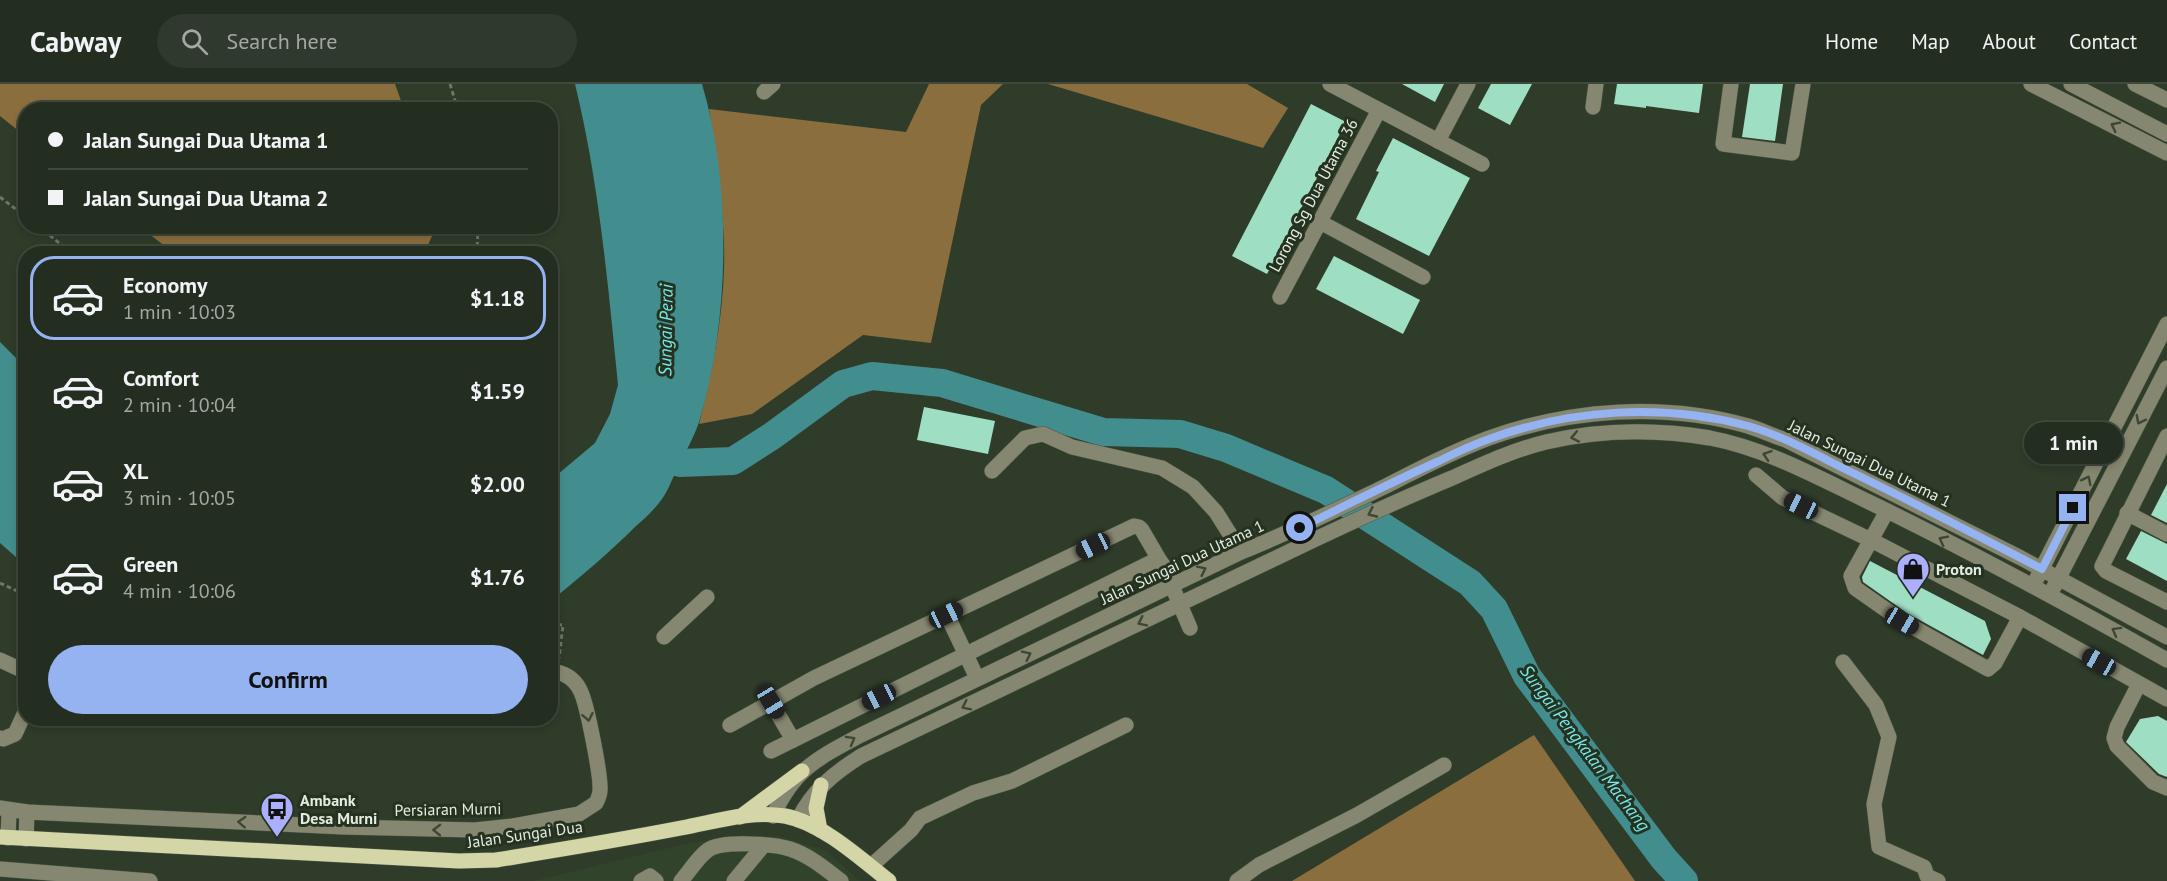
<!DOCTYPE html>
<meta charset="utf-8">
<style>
body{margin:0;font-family:"PT Sans",sans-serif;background:#2f392d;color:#f1f3f6;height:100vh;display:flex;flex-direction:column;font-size:22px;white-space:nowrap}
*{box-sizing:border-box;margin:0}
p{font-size:20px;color:#a3a8a5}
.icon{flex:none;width:33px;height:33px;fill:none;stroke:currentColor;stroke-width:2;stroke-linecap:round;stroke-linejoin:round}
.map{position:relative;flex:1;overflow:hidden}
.panel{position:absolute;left:18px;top:162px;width:540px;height:480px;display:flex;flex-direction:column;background:#232d20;border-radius:24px;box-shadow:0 3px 9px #0003,0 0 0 2px #40493e}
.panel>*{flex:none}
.hud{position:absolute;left:18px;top:18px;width:540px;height:132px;border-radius:24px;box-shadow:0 3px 9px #0003,0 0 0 2px #40493e;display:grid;align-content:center;height:132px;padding:0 30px;background:#232d20}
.end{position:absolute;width:27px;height:27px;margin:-14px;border:8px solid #95b2f1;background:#111;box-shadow:0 0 0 3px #111}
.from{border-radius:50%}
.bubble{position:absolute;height:42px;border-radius:21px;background:#232d20;box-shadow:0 3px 9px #0003,0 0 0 2px #40493e;font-size:20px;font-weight:700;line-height:42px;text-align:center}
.car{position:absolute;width:18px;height:36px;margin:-18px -9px;border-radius:8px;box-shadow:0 0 4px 2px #0007;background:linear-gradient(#222 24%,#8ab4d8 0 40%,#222 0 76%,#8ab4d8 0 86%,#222 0)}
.hud b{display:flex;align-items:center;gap:21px;height:57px;font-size:22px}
.hud b+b{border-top:2px solid #40493e}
.hud i{width:15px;height:15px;background:#f1f3f6}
ul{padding:10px 0 0;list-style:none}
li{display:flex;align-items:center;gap:18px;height:84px;margin:0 12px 9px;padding:0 18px;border:3px solid transparent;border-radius:24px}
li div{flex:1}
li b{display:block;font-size:22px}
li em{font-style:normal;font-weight:700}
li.on{border-color:#95b2f1}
li>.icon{width:54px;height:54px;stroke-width:1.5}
.button{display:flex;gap:12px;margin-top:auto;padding:12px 30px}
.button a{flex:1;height:69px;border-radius:36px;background:#95b2f1;color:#111;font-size:24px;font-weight:700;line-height:69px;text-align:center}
header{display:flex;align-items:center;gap:36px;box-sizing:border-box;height:84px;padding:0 30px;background:#232d20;border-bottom:2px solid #40493e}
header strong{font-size:28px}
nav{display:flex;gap:33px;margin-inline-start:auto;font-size:21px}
.search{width:420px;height:54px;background:#2f392d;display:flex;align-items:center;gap:15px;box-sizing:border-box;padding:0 21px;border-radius:33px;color:#a3a8a5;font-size:22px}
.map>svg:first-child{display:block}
.built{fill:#31432b}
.forest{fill:#8a6e3e}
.water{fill:#428d8d}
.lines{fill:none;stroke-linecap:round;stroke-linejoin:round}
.river{stroke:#428d8d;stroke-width:28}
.building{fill:#9edec3}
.minor-casing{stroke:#4c5847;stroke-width:16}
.major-casing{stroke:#4c5847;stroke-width:16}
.path{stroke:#6b7767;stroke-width:3;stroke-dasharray:4.5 3;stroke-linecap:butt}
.minor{stroke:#868770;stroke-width:15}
.major{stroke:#d5d6a7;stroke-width:15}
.oneway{stroke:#3d4734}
.route{stroke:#95b2f1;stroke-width:8}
.labels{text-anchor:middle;stroke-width:6;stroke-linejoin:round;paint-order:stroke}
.street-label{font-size:16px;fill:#e3ece1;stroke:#253220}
.poi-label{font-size:16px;font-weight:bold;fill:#e3ece1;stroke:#253220;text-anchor:start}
.water-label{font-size:18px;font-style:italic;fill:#77e9e9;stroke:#253220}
</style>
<header>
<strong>Cabway</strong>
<div class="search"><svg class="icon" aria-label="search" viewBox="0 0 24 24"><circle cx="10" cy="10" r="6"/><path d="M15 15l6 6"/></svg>Search here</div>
<nav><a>Home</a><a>Map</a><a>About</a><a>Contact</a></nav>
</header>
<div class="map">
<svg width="2167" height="797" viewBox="0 0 2167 797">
<rect width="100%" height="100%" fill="#2f3c2a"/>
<path class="built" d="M 779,752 L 826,767 L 860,797 L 533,797 L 694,758 Z"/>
<g class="forest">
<path d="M 0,0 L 395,0 L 404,25 L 26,26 L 25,52 L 0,32 Z"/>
<path d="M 929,0 L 1003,0 L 981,21 L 931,259 L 863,251 L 752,330 L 699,340 C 714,282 726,218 724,158 C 722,113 716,69 709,25 L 906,48 Z"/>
<path d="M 1048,0 L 1247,0 L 1288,24 L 1263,64 Z"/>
<path d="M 140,143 L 436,143 L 424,170 L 174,169 Z"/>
<path d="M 1534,651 L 1635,797 L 1292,797 Z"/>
</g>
<g class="water">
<path d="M 575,0 L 702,0 C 732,101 730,237 699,338 C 694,353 685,369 678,383 C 672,395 667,410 659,419 C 652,428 644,435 636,442 C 608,470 581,492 551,517 L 551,396 L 595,359 L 610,330 L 618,301 C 608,201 599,98 575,0 Z"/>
<path d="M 0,258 L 25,283 L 25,481 L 0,459 Z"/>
</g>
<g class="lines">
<path class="river" d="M 645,368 L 680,379 L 733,377 L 772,352 L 843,300 L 872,292 L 942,299 L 1103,348 L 1180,350 L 1226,364 L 1326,406 L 1470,499 L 1494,525 L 1527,592 L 1664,775 L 1684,797"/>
</g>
<g class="building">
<path d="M 1402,0 L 1444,0 L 1435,18 Z"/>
<path d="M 1491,0 L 1532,0 L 1510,41 L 1478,24 Z"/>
<path d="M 1617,0 L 1703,0 L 1699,29 L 1646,22 L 1646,24 L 1614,20 Z"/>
<path d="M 1750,0 L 1783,0 L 1775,57 L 1742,53 Z"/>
<path d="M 1311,20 L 1346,38 L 1267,190 L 1232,172 Z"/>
<path d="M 1393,54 L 1470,94 L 1429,172 L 1356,135 L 1379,88 L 1376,87 Z"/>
<path d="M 1334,172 L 1420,216 L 1403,250 L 1316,205 Z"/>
<path d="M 924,323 L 995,337 L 988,370 L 917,356 Z"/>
<path d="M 2167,400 L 2167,439 L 2151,431 Z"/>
<path d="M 2141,447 L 2167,460 L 2167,497 L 2126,475 Z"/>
<path d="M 1870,477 L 1985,537 L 1991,555 L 1983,571 L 1907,529 L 1863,498 L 1862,493 Z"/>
<path d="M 2158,632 L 2167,637 L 2167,693 L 2159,690 L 2126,658 L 2140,635 Z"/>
</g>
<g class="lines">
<g class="minor-casing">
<g id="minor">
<path d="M 1330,0 L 1482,80"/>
<path d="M 1731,0 L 1723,60 L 1792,69 L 1803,0"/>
<path d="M 2031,0 L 2167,69"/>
<path d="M 2071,0 L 2167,50"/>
<path d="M 2135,0 L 2167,16"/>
<path d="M 764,8 L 773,0"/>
<path d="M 1593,23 L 1596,0"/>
<path d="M 1438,57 L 1468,0"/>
<path d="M 1320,138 L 1423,193"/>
<path d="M 1280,213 L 1379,26"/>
<path d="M 2167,352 L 2102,482 L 2106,487 L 2167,518"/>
<path d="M 992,387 L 1025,354 L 1043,350 L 1072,363 L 1162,384 L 1193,403 L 1216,428 L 1241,468"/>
<path d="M 1756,391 L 1783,414 L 1871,456 L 2020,533 L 2167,615"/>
<path d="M 1887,427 L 1851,492 L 1855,504 L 1902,537 L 1988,585 L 1995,579 L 2020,533"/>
<path d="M 2127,429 L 2167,450"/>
<path d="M 2037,494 L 2167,240"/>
<path d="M 2054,503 L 2167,284"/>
<path d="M 947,531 L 977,594"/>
<path d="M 664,553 L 707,513"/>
<path d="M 0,576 L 26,588"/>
<path d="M 1843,578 L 1876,621 L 1889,653 L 1874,720 L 1879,763 L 1924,783 L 1927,792 L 1938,797"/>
<path d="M 2139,600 L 2117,643 L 2114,654 L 2117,662 L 2153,698 L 2167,704"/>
<path d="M 771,618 L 793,656"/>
<path d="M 730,641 L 814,594 L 1134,442 L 1139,443 L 1142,446 L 1160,477"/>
<path d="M 0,654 L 3,655 L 15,650 L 26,626"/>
<path d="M 771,667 L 1154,477 L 1160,477 L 1163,481 L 1190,544"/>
<path d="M 0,724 L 27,728 L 344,743 L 475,746 L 513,742 L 579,730 L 596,719 C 598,715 600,711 600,706 C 601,692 587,619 580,606 C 574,594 563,588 550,587"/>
<path d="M 773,732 C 794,685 818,674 861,651 L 1241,468 C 1291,448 1338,425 1386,402 C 1419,385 1454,367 1489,354 C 1571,325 1663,318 1748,342 C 1761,346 1773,352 1786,356 L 2021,474 L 2167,553"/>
<path d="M 798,736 C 812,707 834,689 861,672 C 1000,606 1138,540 1276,474 C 1334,446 1392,419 1452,394 C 1483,380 1513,366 1546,358 C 1599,346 1656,345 1710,354 C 1767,365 1817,393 1869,418 C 1970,467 2069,521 2167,576"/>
<path d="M 8,754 L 9,727"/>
<path d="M 26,755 L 27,728"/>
<path d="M 871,782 L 911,746 L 920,734 L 973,709 L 1012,697 L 1126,641"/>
<path d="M 0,785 L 150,797"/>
<path d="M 641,797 L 650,792 L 656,797"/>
<path d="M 681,797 C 689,788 698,773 708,766 C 722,756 774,760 790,765 C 809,771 827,786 841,797"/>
<path d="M 734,797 L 763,762"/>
<path d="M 1237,797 L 1259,781 L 1357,731 L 1444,681"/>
</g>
</g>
<g class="major-casing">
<g id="major">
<path d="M 740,733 L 802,687"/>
<path d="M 820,746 L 816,724 L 821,701"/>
<path d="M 0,753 L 459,777 L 496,776 C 558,766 619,756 681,744 C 714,738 751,726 785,732 C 822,739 860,774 889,797"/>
</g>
</g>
<g class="path">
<path d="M 450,0 L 458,26"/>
<path d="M 0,113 L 26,133"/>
<path d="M 38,142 L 73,170"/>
<path d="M 477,170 L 478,142"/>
<path d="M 0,499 L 26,511"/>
<path d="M 550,540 L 563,541 L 559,574"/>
</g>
<use href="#minor" class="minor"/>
<use href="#major" class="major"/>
</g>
<defs><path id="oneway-chevron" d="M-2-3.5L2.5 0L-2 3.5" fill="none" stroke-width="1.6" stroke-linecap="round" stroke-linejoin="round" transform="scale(1.5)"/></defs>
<g class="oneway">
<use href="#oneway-chevron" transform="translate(2115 42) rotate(-153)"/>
<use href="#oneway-chevron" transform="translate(2140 336) rotate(117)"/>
<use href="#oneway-chevron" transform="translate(1575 353) rotate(169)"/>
<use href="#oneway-chevron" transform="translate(1767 371) rotate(-161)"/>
<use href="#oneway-chevron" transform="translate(2087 396) rotate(-63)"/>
<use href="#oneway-chevron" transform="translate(1372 429) rotate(155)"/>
<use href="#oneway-chevron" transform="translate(1943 456) rotate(-153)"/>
<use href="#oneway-chevron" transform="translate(1202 486) rotate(-26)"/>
<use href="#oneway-chevron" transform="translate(1142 538) rotate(154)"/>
<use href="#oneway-chevron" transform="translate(2116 547) rotate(-151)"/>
<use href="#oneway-chevron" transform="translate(1027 571) rotate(-26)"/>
<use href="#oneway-chevron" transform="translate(966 622) rotate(154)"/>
<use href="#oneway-chevron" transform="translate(588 633) rotate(79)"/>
<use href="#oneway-chevron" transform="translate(851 656) rotate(-29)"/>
<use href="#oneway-chevron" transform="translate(242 738) rotate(-177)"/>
<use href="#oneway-chevron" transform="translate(437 746) rotate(-179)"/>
</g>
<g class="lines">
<path class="route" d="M 1300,444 C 1346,421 1392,398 1439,377 C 1455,369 1472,361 1489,355 C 1571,325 1663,319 1748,342 C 1784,352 1818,372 1851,388 C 1915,419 1978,452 2042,485 L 2073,424"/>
</g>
<defs>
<g id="shop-pin" transform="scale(1.725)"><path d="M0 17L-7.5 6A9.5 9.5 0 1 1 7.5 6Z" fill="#acaffb" stroke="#253220"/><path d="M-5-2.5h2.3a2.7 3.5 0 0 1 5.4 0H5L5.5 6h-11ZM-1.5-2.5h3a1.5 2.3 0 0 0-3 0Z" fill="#111"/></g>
<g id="bus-pin" transform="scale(1.725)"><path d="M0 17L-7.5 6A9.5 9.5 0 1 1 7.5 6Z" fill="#acaffb" stroke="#253220"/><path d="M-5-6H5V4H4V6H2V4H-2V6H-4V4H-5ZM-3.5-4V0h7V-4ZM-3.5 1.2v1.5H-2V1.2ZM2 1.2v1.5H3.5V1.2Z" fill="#111"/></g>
</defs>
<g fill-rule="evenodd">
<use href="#shop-pin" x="1913" y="485"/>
<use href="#bus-pin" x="277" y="725"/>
</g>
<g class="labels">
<g class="street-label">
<text transform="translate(1313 111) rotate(-62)" y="6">Lorong Sg Dua Utama 36</text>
<text transform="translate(1870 379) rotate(26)" y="6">Jalan Sungai Dua Utama 1</text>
<text transform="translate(1182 478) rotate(-25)" y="6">Jalan Sungai Dua Utama 1</text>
<text transform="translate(448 725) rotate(-1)" y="6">Persiaran Murni</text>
<text transform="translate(525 750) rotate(-8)" y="6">Jalan Sungai Dua</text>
</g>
<g class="poi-label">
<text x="1936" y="491">Proton</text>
<text x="300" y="722">Ambank<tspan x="300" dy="18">Desa Murni</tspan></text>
</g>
<g class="water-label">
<text transform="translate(666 246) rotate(-89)" y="6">Sungai Perai</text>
<text transform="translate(1585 664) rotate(53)" y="6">Sungai Pengkalan Machang</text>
</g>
</g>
</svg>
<i class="end from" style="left:1300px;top:444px"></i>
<i class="end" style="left:2073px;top:424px"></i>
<div class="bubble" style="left:2024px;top:338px;width:99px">1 min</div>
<i class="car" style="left:1801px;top:422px;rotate:295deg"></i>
<i class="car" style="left:1093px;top:462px;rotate:245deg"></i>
<i class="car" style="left:946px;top:531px;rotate:65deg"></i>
<i class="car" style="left:1902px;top:537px;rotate:120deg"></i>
<i class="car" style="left:2099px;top:578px;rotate:299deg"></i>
<i class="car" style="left:879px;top:613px;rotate:244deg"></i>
<i class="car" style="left:771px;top:618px;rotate:149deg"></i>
<div class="hud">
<b><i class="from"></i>Jalan Sungai Dua Utama 1</b>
<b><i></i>Jalan Sungai Dua Utama 2</b>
</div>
<section class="panel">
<ul>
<li class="on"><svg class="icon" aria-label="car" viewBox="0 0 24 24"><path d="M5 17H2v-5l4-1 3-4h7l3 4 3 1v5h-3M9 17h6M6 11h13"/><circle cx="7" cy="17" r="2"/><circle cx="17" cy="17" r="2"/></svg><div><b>Economy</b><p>1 min · 10:03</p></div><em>$1.18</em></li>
<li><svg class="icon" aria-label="car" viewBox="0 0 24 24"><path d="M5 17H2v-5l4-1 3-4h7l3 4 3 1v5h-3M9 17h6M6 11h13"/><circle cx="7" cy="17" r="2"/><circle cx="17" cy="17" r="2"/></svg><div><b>Comfort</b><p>2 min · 10:04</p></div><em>$1.59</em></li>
<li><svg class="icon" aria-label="car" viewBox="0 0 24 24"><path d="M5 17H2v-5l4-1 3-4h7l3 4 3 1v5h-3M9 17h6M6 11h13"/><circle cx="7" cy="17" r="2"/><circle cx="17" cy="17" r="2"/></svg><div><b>XL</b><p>3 min · 10:05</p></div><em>$2.00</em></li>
<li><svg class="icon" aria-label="car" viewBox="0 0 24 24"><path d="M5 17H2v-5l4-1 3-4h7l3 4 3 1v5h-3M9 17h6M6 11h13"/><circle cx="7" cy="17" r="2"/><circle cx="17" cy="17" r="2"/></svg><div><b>Green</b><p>4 min · 10:06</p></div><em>$1.76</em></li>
</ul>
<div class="button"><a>Confirm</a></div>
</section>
</div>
